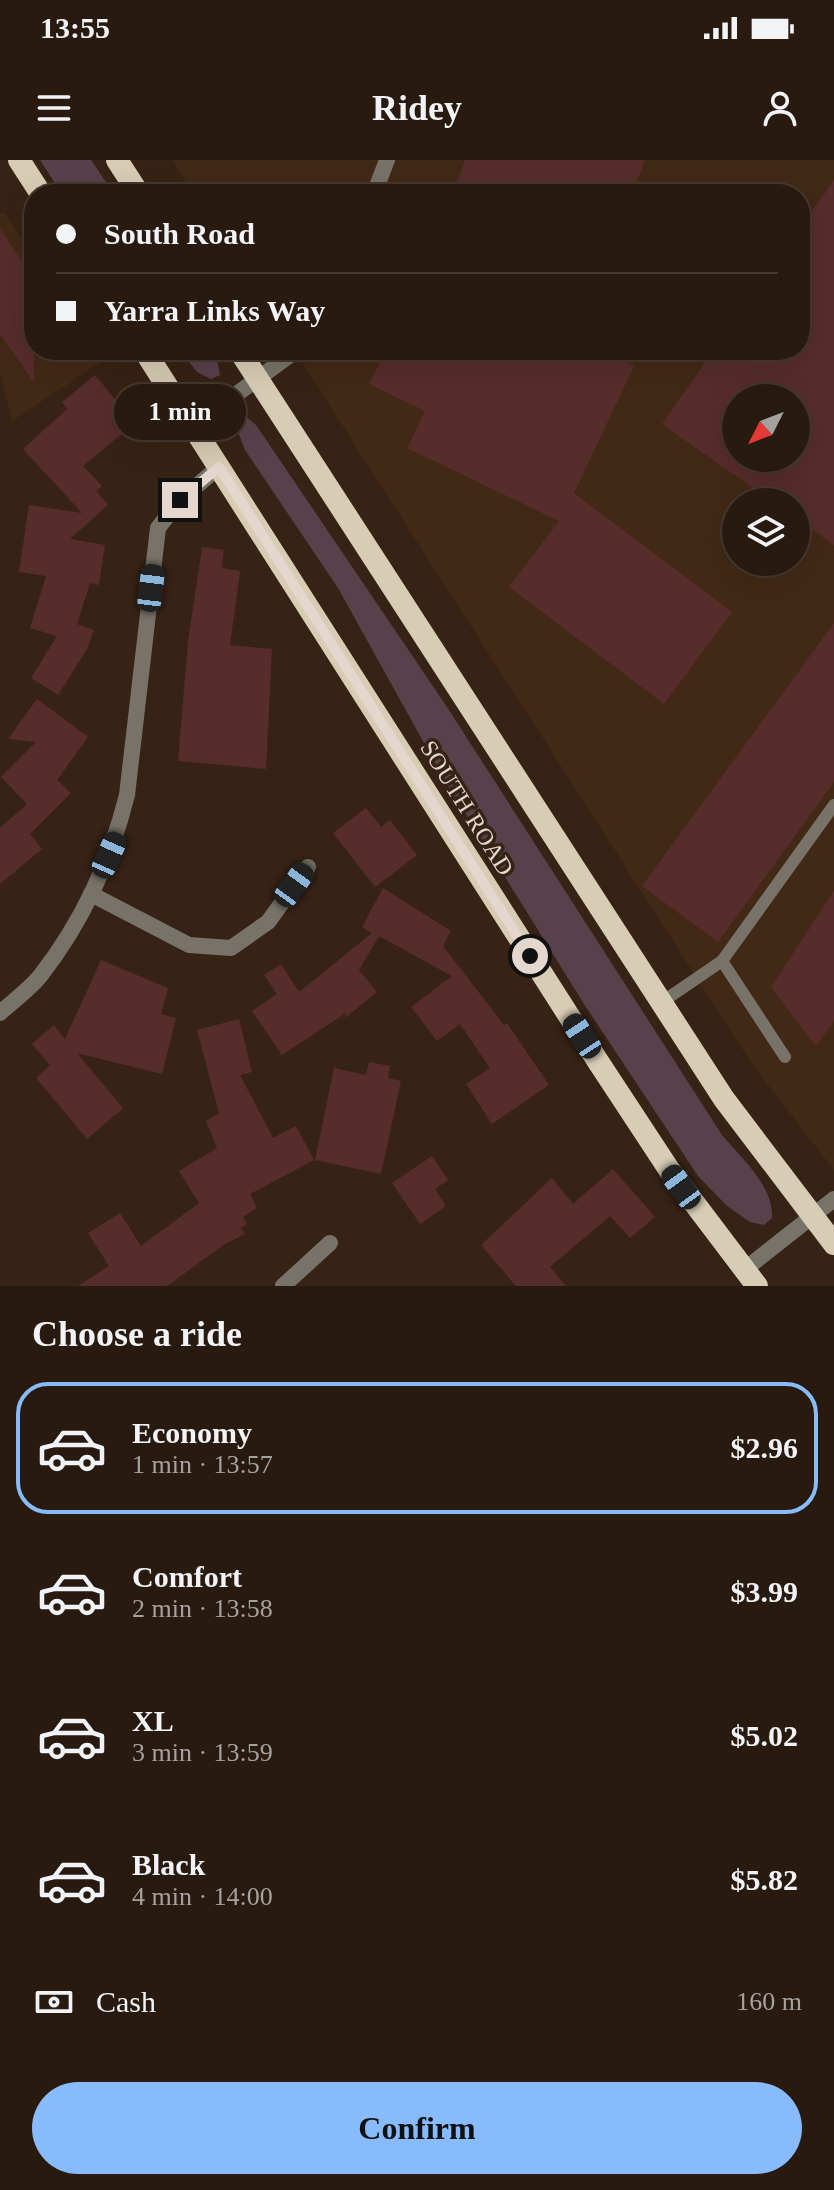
<!DOCTYPE html>
<meta charset="utf-8">
<style>
body{margin:0;font-family:"Times New Roman",serif;background:#35271e;color:#f1f3f6;height:100vh;display:flex;flex-direction:column;font-size:30px;white-space:nowrap}
*{box-sizing:border-box;margin:0}
p{font-size:26px;color:#a5a19f}
.icon{flex:none;width:44px;height:44px;fill:none;stroke:currentColor;stroke-width:2;stroke-linecap:round;stroke-linejoin:round}
.map{position:relative;height:1126px;overflow:hidden}
.side{display:flex;flex-direction:column;background:#291a10;flex:1}
.side>*{flex:none}
.banner{position:absolute;left:24px;top:24px;width:786px;height:176px;border-radius:32px;box-shadow:0 8px 32px #0002,0 0 0 2px #453830;display:grid;align-content:center;height:176px;padding:0 32px;background:#291a10}
.needle{width:52px;rotate:228deg}
.tools{position:absolute;left:722px;top:224px;display:grid;gap:16px}
.tools a{display:grid;place-items:center;width:88px;height:88px;border-radius:50%;background:#291a10;box-shadow:0 8px 32px #0002,0 0 0 2px #453830;font-size:40px}
.end{position:absolute;width:36px;height:36px;margin:-18px;border:10px solid #e4d7ce;background:#111;box-shadow:0 0 0 4px #111}
.from{border-radius:50%}
.bubble{position:absolute;height:56px;border-radius:28px;background:#291a10;box-shadow:0 8px 32px #0002,0 0 0 2px #453830;font-size:26px;font-weight:700;line-height:56px;text-align:center}
.car{position:absolute;width:24px;height:48px;margin:-24px -12px;border-radius:10px;box-shadow:0 0 6px 2px #0007;background:linear-gradient(#222 24%,#8ab4d8 0 40%,#222 0 76%,#8ab4d8 0 86%,#222 0)}
.banner b{display:flex;align-items:center;gap:28px;height:76px;font-size:30px}
.banner b+b{border-top:2px solid #453830}
.banner i{width:20px;height:20px;background:#f1f3f6}
ul{padding:0;list-style:none}
li{display:flex;align-items:center;gap:24px;height:132px;margin:0 16px 12px;padding:0 16px;border:4px solid transparent;border-radius:32px}
li div{flex:1}
li b{display:block;font-size:30px}
li em{font-style:normal;font-weight:700}
li.selected{border-color:#87bbfc}
li>.icon{width:72px;height:72px;stroke-width:1.5}
h2{padding:0 32px;font-size:36px;line-height:96px}
.pay{display:flex;align-items:center;gap:20px;height:88px;padding:0 32px;font-size:30px}
.pay p{margin-inline-start:auto}
.button{display:flex;gap:16px;margin-top:auto;padding:16px 32px}
.button a{flex:1;height:92px;border-radius:48px;background:#87bbfc;color:#111;font-size:32px;font-weight:700;line-height:92px;text-align:center}
.status{display:flex;justify-content:space-between;align-items:center;height:56px;padding:0 40px;background:#291a10;direction:ltr}
.status svg{height:22px;fill:currentColor}
header{display:flex;justify-content:space-between;align-items:center;height:104px;padding:0 32px;background:#291a10;font-size:36px;font-weight:700}
.map>svg:first-child{display:block}
.built{fill:#422916;fill-rule:evenodd}
.green{fill:#59414b}
.building{fill:#562d2a;fill-rule:evenodd}
.lines{fill:none;stroke-linecap:round;stroke-linejoin:round}
.service{stroke:#777368;stroke-width:12}
.minor{stroke:#777368;stroke-width:16}
.trunk{stroke:#d7cdb4;stroke-width:22}
.route{stroke:#e4d7ce;stroke-width:10}
.labels{text-anchor:middle;stroke-width:7;stroke-linejoin:round;paint-order:stroke}
.street-label{font-size:24px;fill:#e4d7ce;stroke:#372315}
</style>
<div class="status"><b>13:55</b><svg viewBox="0 0 49 12"><path d="M0 12V9h3v3zM5 12V6h3v6zM10 12V3h3v9zM15 12V0h3v12zM26 1h20v11H26zM47 4h2v5h-2z"/></svg></div>
<header><svg class="icon" aria-label="menu" viewBox="0 0 24 24"><path d="M4 6h16M4 12h16M4 18h16"/></svg>Ridey<svg class="icon" aria-label="person" viewBox="0 0 24 24"><circle cx="12" cy="8" r="4"/><path d="M4 21q1-7 8-7t8 7"/></svg></header>
<div class="map">
<svg width="834" height="1126" viewBox="0 0 834 1126">
<rect width="100%" height="100%" fill="#372315"/>
<g class="built">
<path d="M 172,0 L 834,0 L 834,1010 L 752,904 L 294,190 L 800,190 L 800,34 L 194,34 ZM 736,238 L 796,238 L 796,298 L 736,298 ZM 736,342 L 796,342 L 796,402 L 736,402 Z"/>
<path d="M 4,52 L 34,96 L 34,190 L 97,190 L 104,200 L 12,261 L 0,213 L 0,54 Z"/>
</g>
<g class="green">
<path d="M 40,0 L 91,0 L 114,34 L 62,34 Z"/>
<path d="M 180,190 L 215,190 L 220,215 L 211,219 L 197,212 Z"/>
<path d="M 245,256 L 256,265 L 447,547 L 722,975 C 741,998 774,1026 772,1058 L 764,1065 L 750,1062 L 727,1046 L 698,1016 L 584,844 L 444,619 L 338,428 L 245,290 L 235,264 Z"/>
</g>
<g class="building">
<path d="M 465,0 L 645,0 L 632,34 L 473,34 L 455,26 Z"/>
<path d="M 834,20 L 834,385 L 796,358 L 796,342 L 773,342 L 662,264 L 714,190 L 800,190 L 800,68 ZM 736,238 L 796,238 L 796,298 L 736,298 Z"/>
<path d="M 0,69 L 34,118 L 34,222 L 0,174 Z"/>
<path d="M 386,190 L 600,190 L 634,206 L 574,333 L 732,452 L 664,544 L 509,427 L 559,361 L 407,288 L 425,251 L 369,224 Z"/>
<path d="M 95,215 L 135,263 L 83,306 L 102,326 L 96,331 L 108,345 L 70,379 L 105,385 L 99,425 L 90,423 L 77,464 L 94,470 L 87,489 L 58,535 L 31,518 L 57,476 L 30,468 L 46,416 L 19,412 L 29,345 L 82,353 L 23,289 L 67,249 L 62,242 Z"/>
<path d="M 202,387 L 224,390 L 222,408 L 240,411 L 230,485 L 272,489 L 266,609 L 178,601 L 188,481 Z"/>
<path d="M 834,463 L 834,622 L 718,782 L 642,726 Z"/>
<path d="M 37,539 L 88,577 L 57,620 L 71,633 L 30,674 L 42,689 L 0,724 L 0,668 L 27,644 L 1,617 L 36,582 L 8,579 Z"/>
<path d="M 366,648 L 381,667 L 390,660 L 417,695 L 375,727 L 333,673 Z"/>
<path d="M 383,728 L 451,771 L 443,786 L 504,865 L 507,863 L 549,925 L 492,964 L 466,924 L 490,908 L 460,864 L 437,881 L 411,847 L 452,816 L 379,776 L 359,810 L 377,832 L 345,858 L 346,853 L 282,895 L 252,851 L 277,834 L 264,815 L 281,804 L 299,832 L 372,773 L 362,767 Z"/>
<path d="M 834,731 L 834,861 L 816,886 L 771,827 Z"/>
<path d="M 101,800 L 168,828 L 161,854 L 176,858 L 162,914 L 77,893 L 123,948 L 87,979 L 36,918 L 50,905 L 32,884 L 54,865 L 65,879 Z"/>
<path d="M 239,859 L 252,912 L 240,915 L 273,978 L 296,966 L 314,1000 L 250,1034 L 257,1048 L 243,1057 L 247,1064 L 241,1068 L 245,1074 L 225,1084 L 167,1126 L 78,1126 L 109,1106 L 88,1073 L 120,1053 L 141,1086 L 199,1043 L 179,1011 L 217,988 L 206,961 L 219,953 L 197,870 Z"/>
<path d="M 369,902 L 390,906 L 388,918 L 401,921 L 381,1014 L 315,1000 L 334,908 L 366,915 Z"/>
<path d="M 432,996 L 448,1020 L 435,1029 L 446,1046 L 420,1064 L 392,1023 Z"/>
<path d="M 613,1009 L 655,1057 L 630,1078 L 610,1056 L 550,1107 L 566,1126 L 516,1126 L 481,1085 L 552,1018 L 573,1044 Z"/>
</g>
<g class="lines">
<g class="service">
<path d="M 722,801 L 834,645"/>
<path d="M 662,842 L 722,801 L 785,897"/>
</g>
<g class="minor">
<path d="M 374,34 L 387,0"/>
<path d="M 193,266 L 297,190"/>
<path d="M 91,734 L 189,785 L 231,788 L 268,762 L 308,707"/>
<path d="M 0,853 C 13,841 30,829 41,815 C 82,762 111,699 127,635 L 158,368 L 180,340 L 219,307"/>
<path d="M 744,1110 L 834,1039"/>
<path d="M 283,1126 L 330,1083"/>
</g>
<g class="trunk">
<path d="M 19,0 L 41,34"/>
<path d="M 117,0 L 139,34"/>
<path d="M 144,190 L 599,903 L 670,1011 L 757,1126"/>
<path d="M 239,190 L 724,939 L 834,1084"/>
</g>
</g>
<g class="lines">
<path class="route" d="M 180,340 L 219,307 L 530,796"/>
</g>
<g class="labels">
<g class="street-label">
<text transform="translate(467 648) rotate(58)" y="8">SOUTH ROAD</text>
</g>
</g>
</svg>
<div class="tools">
<a><svg class="needle" viewBox="-14 -14 28 28"><path d="M0-13l5 13h-10z" fill="#e53935"/><path d="M0 13l5-13h-10z" fill="#a5a19f"/></svg></a>
<a><svg class="icon" aria-label="layers" viewBox="0 0 24 24"><path d="M12 4l9 5-9 5-9-5zM3 14l9 5 9-5"/></svg></a>
</div>
<i class="end from" style="left:530px;top:796px"></i>
<i class="end" style="left:180px;top:340px"></i>
<div class="bubble" style="left:114px;top:224px;width:132px">1 min</div>
<i class="car" style="left:151px;top:428px;rotate:7deg"></i>
<i class="car" style="left:109px;top:695px;rotate:24deg"></i>
<i class="car" style="left:294px;top:725px;rotate:36deg"></i>
<i class="car" style="left:582px;top:876px;rotate:327deg"></i>
<i class="car" style="left:681px;top:1027px;rotate:324deg"></i>
<div class="banner">
<b><i class="from"></i>South Road</b>
<b><i></i>Yarra Links Way</b>
</div>
</div>
<section class="side">
<h2>Choose a ride</h2>
<ul>
<li class="selected"><svg class="icon" aria-label="car" viewBox="0 0 24 24"><path d="M5 17H2v-5l4-1 3-4h7l3 4 3 1v5h-3M9 17h6M6 11h13"/><circle cx="7" cy="17" r="2"/><circle cx="17" cy="17" r="2"/></svg><div><b>Economy</b><p>1 min · 13:57</p></div><em>$2.96</em></li>
<li><svg class="icon" aria-label="car" viewBox="0 0 24 24"><path d="M5 17H2v-5l4-1 3-4h7l3 4 3 1v5h-3M9 17h6M6 11h13"/><circle cx="7" cy="17" r="2"/><circle cx="17" cy="17" r="2"/></svg><div><b>Comfort</b><p>2 min · 13:58</p></div><em>$3.99</em></li>
<li><svg class="icon" aria-label="car" viewBox="0 0 24 24"><path d="M5 17H2v-5l4-1 3-4h7l3 4 3 1v5h-3M9 17h6M6 11h13"/><circle cx="7" cy="17" r="2"/><circle cx="17" cy="17" r="2"/></svg><div><b>XL</b><p>3 min · 13:59</p></div><em>$5.02</em></li>
<li><svg class="icon" aria-label="car" viewBox="0 0 24 24"><path d="M5 17H2v-5l4-1 3-4h7l3 4 3 1v5h-3M9 17h6M6 11h13"/><circle cx="7" cy="17" r="2"/><circle cx="17" cy="17" r="2"/></svg><div><b>Black</b><p>4 min · 14:00</p></div><em>$5.82</em></li>
</ul>
<div class="pay"><svg class="icon" aria-label="cash" viewBox="0 0 24 24"><path d="M3 7h18v10H3z"/><circle cx="12" cy="12" r="2"/></svg>Cash<p>160 m</p></div>
<div class="button"><a>Confirm</a></div>
</section>
